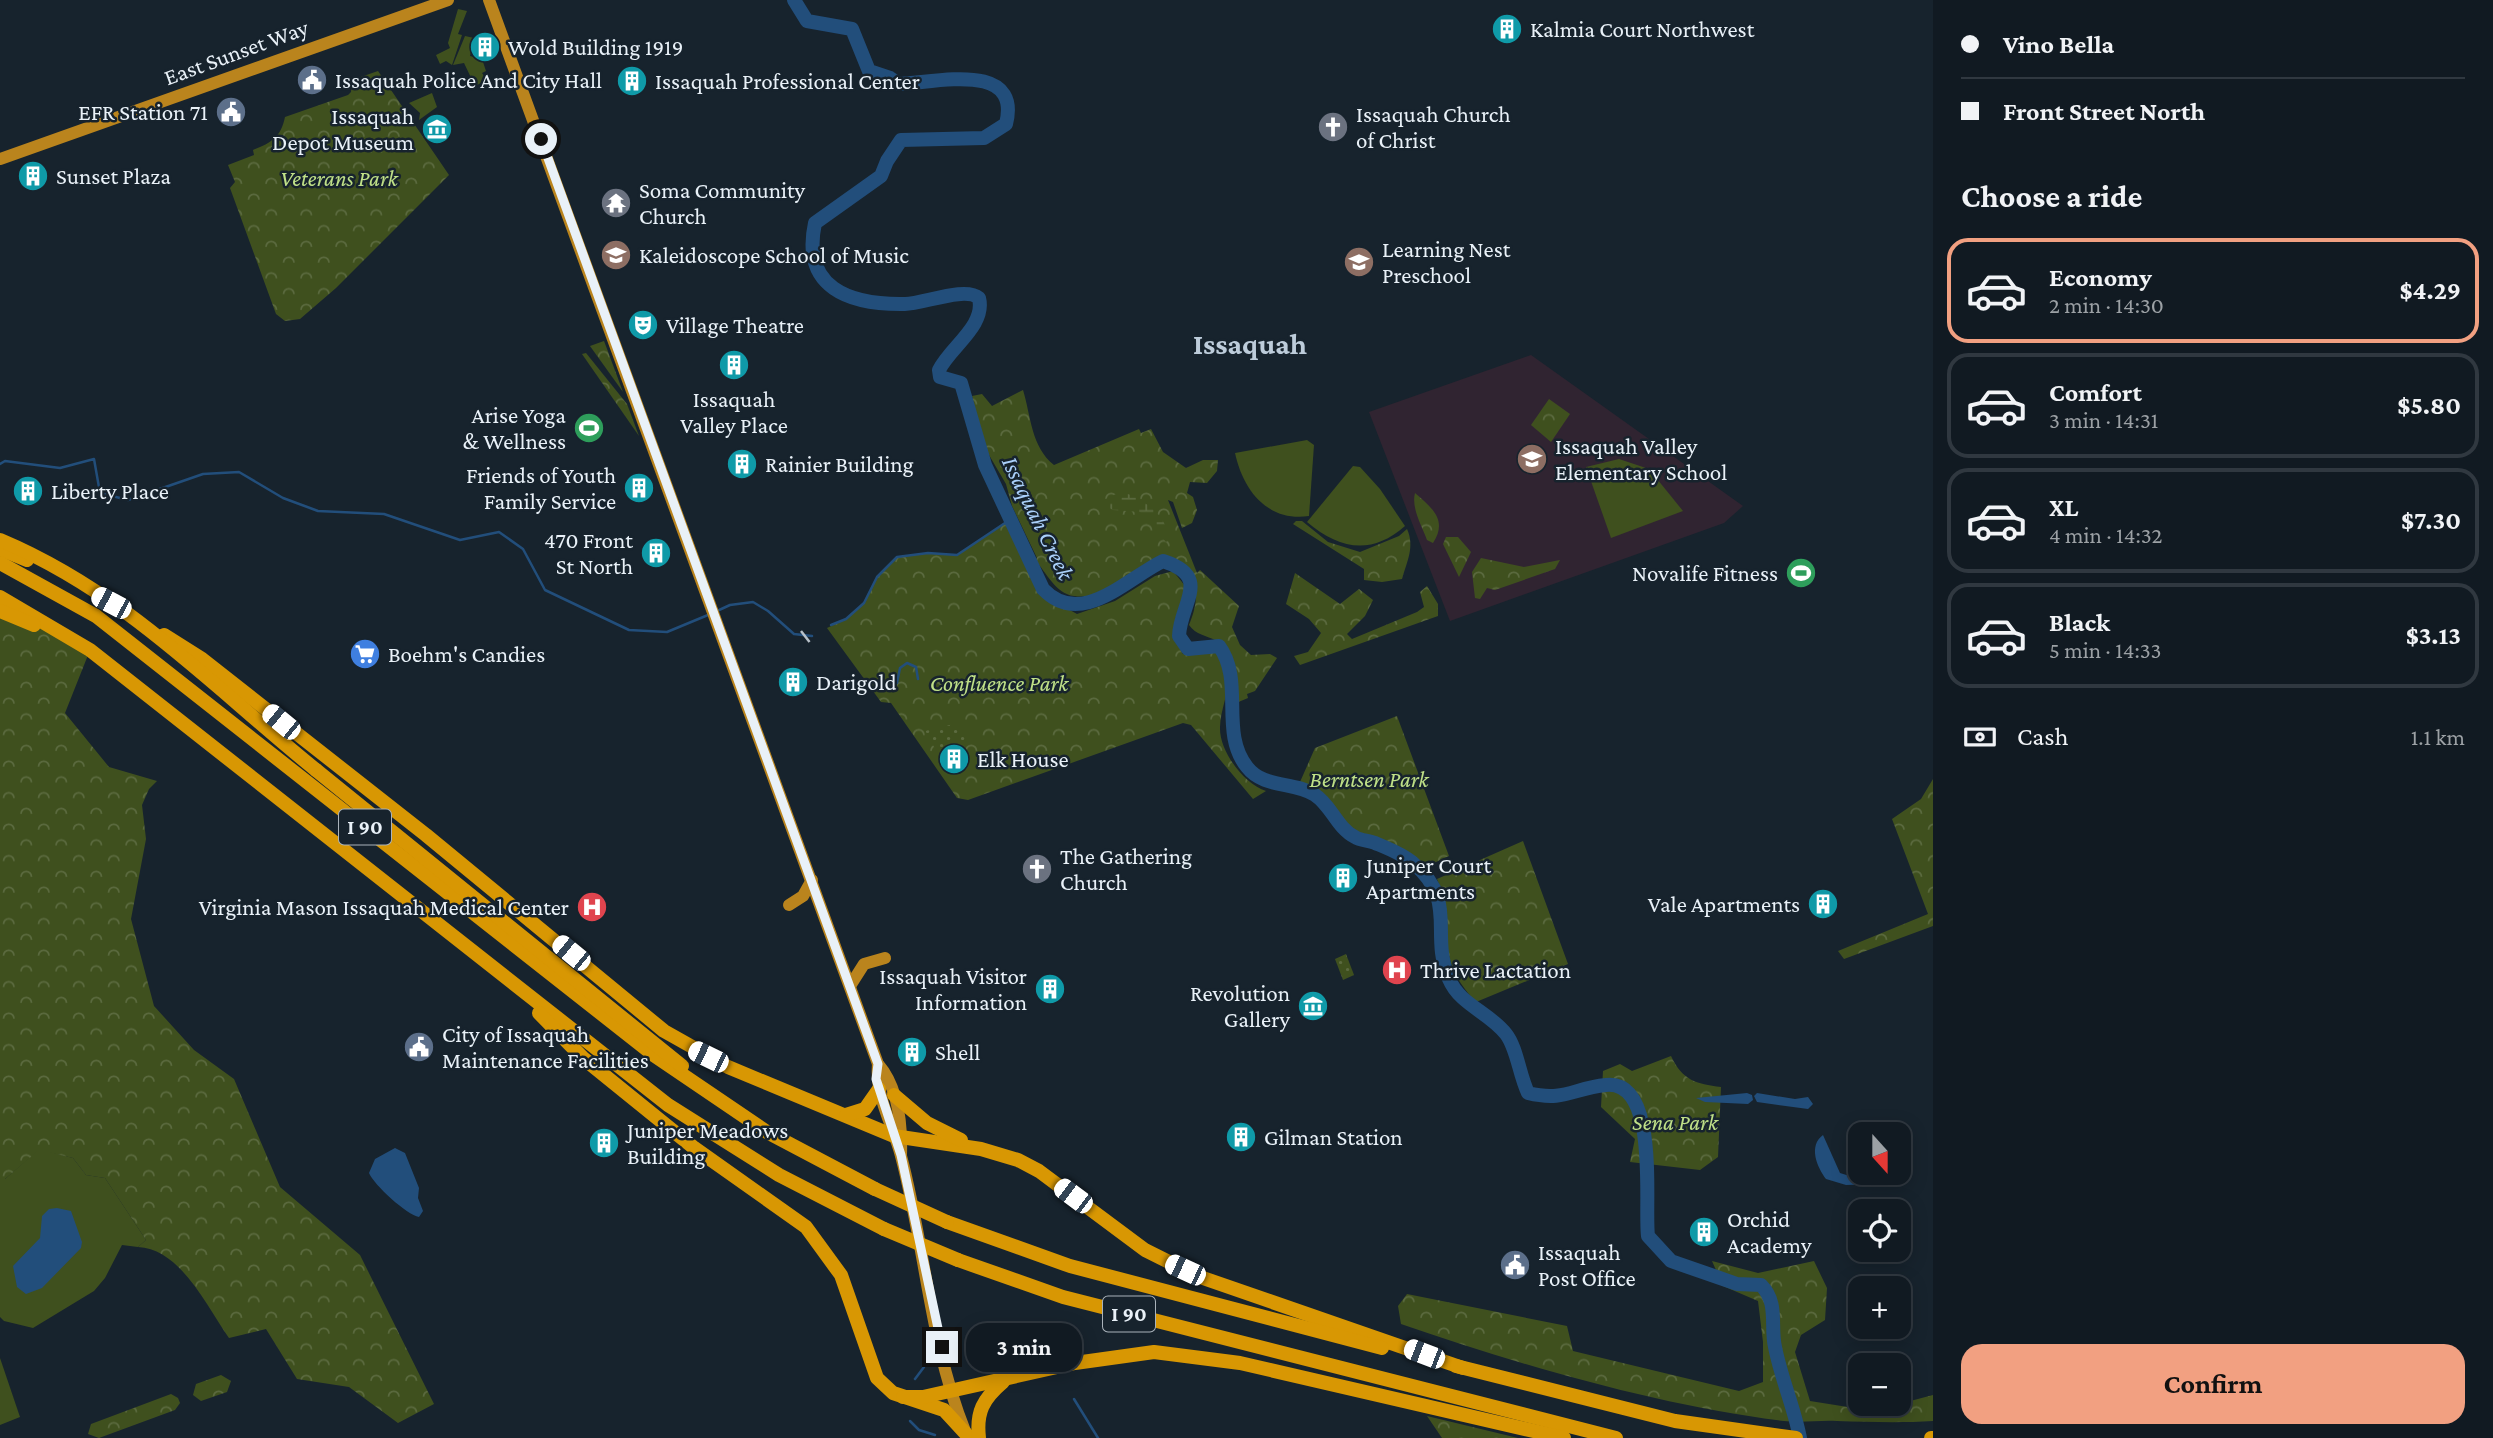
<!DOCTYPE html>
<meta charset="utf-8">
<style>
body{margin:0;font-family:"Crimson Pro",serif;background:#1e272f;color:#f1f3f6;height:100vh;display:flex;flex-direction:column;font-size:26px;white-space:nowrap}
*{box-sizing:border-box;margin:0}
p{font-size:23px;color:#9ca1a5}
.icon{flex:none;width:38px;height:38px;fill:none;stroke:currentColor;stroke-width:2;stroke-linecap:round;stroke-linejoin:round}
.map{position:relative;flex:1;overflow:hidden}
.sheet{display:flex;flex-direction:column;background:#111a22;width:560px}
.sheet>*{flex:none}
.guide{display:grid;align-content:center;height:154px;padding:0 28px;background:#111a22}
.needle{width:46px;rotate:159deg}
.buttons{position:absolute;left:1848px;top:1122px;display:grid;gap:14px}
.buttons a{display:grid;place-items:center;width:63px;height:63px;border-radius:14px;background:#111a22;box-shadow:0 4px 18px #0003,0 0 0 2px #303840;font-size:35px}
.end{position:absolute;width:32px;height:32px;margin:-16px;border:9px solid #e9f1f8;background:#111;box-shadow:0 0 0 4px #111}
.from{border-radius:50%}
.bubble{position:absolute;height:49px;border-radius:21px;background:#111a22;box-shadow:0 4px 18px #0003,0 0 0 2px #303840;font-size:23px;font-weight:700;line-height:49px;text-align:center}
.car{position:absolute;width:21px;height:42px;margin:-21px -10px;border-radius:9px;box-shadow:0 0 5px 2px #0007;background:linear-gradient(#fff 24%,#345 0 40%,#fff 0 76%,#345 0 86%,#fff 0)}
.guide b{display:flex;align-items:center;gap:24px;height:66px;font-size:26px}
.guide b+b{border-top:2px solid #303840}
.guide i{width:18px;height:18px;background:#f1f3f6}
ul{padding:0;list-style:none}
li{display:flex;align-items:center;gap:21px;height:105px;margin:0 14px 10px;padding:0 14px;border:4px solid #303840;border-radius:21px}
li div{flex:1}
li b{display:block;font-size:26px}
li em{font-style:normal;font-weight:700}
li.active{border-color:#f2a081}
li>.icon{width:63px;height:63px;stroke-width:1.5}
h2{padding:0 28px;font-size:32px;line-height:84px}
.pay{display:flex;align-items:center;gap:18px;height:77px;padding:0 28px;font-size:26px}
.pay p{margin-inline-start:auto}
.action{display:flex;gap:14px;margin-top:auto;padding:14px 28px}
.action a{flex:1;height:80px;border-radius:21px;background:#f2a081;color:#111;font-size:28px;font-weight:700;line-height:80px;text-align:center}
main{display:flex;flex:1;min-height:0}
.map>svg:first-child{display:block}
.education{fill:#302431}
.grass{fill:#3f501e}
.forest{fill:url(#forest-crowns)}
.wetland{fill:url(#wetland-marsh)}
.garden{fill:url(#garden-dots)}
.water{fill:#224e7b}
.lines{fill:none;stroke-linecap:round;stroke-linejoin:round}
.stream{stroke:#224e7b;stroke-width:2.5}
.river{stroke:#224e7b;stroke-width:14}
.major{stroke:#ba841d;stroke-width:12}
.highway{stroke:#d89703;stroke-width:14}
.rail{stroke:#b8c1c9;stroke-width:2.5;stroke-dasharray:14 7;stroke-linecap:butt}
.highway-bridge{stroke:#d89703;stroke-width:14}
.route{stroke:#e9f1f8;stroke-width:9}
.labels{text-anchor:middle;stroke-width:5;stroke-linejoin:round;paint-order:stroke}
.shield{fill:#17232d;stroke:#aab3bb;stroke-width:2}
.shield-label{font-size:21px;font-weight:bold;fill:#e9f1f8}
.poi-label{font-size:23px;fill:#e9f1f8;stroke:#17232d;text-anchor:start}
.street-label{font-size:23px;fill:#e9f1f8;stroke:#17232d}
.park-label{font-size:23px;font-style:italic;fill:#c0e188;stroke:#17232d}
.water-label{font-size:24px;font-style:italic;fill:#aad0fa;stroke:#17232d}
.district-label{font-size:30px;font-weight:bold;fill:#bdccda;stroke:#17232d}
</style>
<main>
<div class="map">
<svg width="1933" height="1438" viewBox="0 0 1933 1438">
<defs>
<pattern id="forest-crowns" width="20" height="18" patternUnits="userSpaceOnUse" patternTransform="scale(1.75)"><rect width="20" height="18" fill="#3f501e"/><path d="M2 6a3 3 0 1 1 6 0M12 15a3 3 0 1 1 6 0" fill="none" stroke="#5b6a3f"/></pattern>
<pattern id="wetland-marsh" width="20" height="14" patternUnits="userSpaceOnUse" patternTransform="scale(1.75)"><rect width="20" height="14" fill="#3f501e"/><path d="M1 5h8M5 5V1M11 12h8M15 12V8" fill="none" stroke="#5b6a3f"/></pattern>
<pattern id="garden-dots" width="8" height="8" patternUnits="userSpaceOnUse" patternTransform="scale(1.75)"><rect width="8" height="8" fill="#3f501e"/><path d="M2 2h.1M6 6h.1" fill="none" stroke="#5b6a3f" stroke-width="1.8" stroke-linecap="round"/></pattern>
</defs>
<rect width="100%" height="100%" fill="#17232d"/>
<path class="education" d="M 1531,355 L 1743,506 L 1724,523 L 1450,621 L 1369,412 Z"/>
<g class="grass">
<path d="M 458,9 L 467,11 L 458,34 L 462,35 L 452,65 L 446,61 L 440,64 L 436,55 L 450,48 L 448,43 Z"/>
<path d="M 465,36 L 474,38 L 470,56 L 482,59 L 486,71 L 482,73 L 487,80 L 475,86 L 464,63 L 453,65 Z"/>
<path d="M 432,93 L 437,107 L 419,120 L 420,113 L 409,103 Z"/>
<path d="M 1307,440 L 1314,445 L 1309,516 C 1267,522 1243,490 1235,453 Z"/>
<path d="M 1619,459 L 1649,469 L 1683,511 L 1611,538 L 1586,467 Z"/>
<path d="M 1353,466 L 1360,467 L 1380,489 L 1405,526 C 1371,556 1339,549 1307,522 Z"/>
<path d="M 39,1149 L 73,1158 L 86,1175 L 105,1178 L 146,1240 L 138,1247 L 122,1245 L 105,1278 L 94,1291 L 33,1328 L 4,1321 L 0,1317 L 0,1179 L 5,1179 Z"/>
<path d="M 0,1358 L 20,1417 L 0,1425 Z"/>
</g>
<g class="forest">
<path d="M 378,71 L 449,175 L 336,288 L 300,319 L 285,321 L 276,314 L 230,188 L 235,182 L 228,165 L 254,155 L 253,150 C 271,143 281,137 285,117 L 348,95 L 351,92 L 352,80 Z"/>
<path d="M 604,341 L 623,392 L 590,346 Z"/>
<path d="M 586,353 L 627,404 L 639,436 L 582,354 Z"/>
<path d="M 1023,390 C 1031,416 1031,447 1054,465 L 1139,429 L 1141,433 L 1151,429 L 1163,452 L 1186,468 L 1203,460 L 1218,460 L 1217,471 L 1207,483 L 1190,482 L 1187,493 L 1193,497 L 1197,510 L 1192,523 L 1182,528 L 1173,502 L 1168,500 L 1197,573 L 1200,570 L 1239,606 L 1232,627 L 1240,645 L 1251,655 L 1270,654 L 1277,658 L 1255,691 L 1247,694 L 1248,698 L 1236,703 C 1234,684 1235,652 1217,641 C 1206,635 1196,635 1189,625 C 1197,605 1199,593 1189,573 C 1185,563 1168,555 1157,559 C 1128,568 1107,601 1074,596 C 1056,594 1046,572 1035,560 L 1037,558 L 1012,506 L 1006,484 L 982,443 L 972,396 L 982,394 L 992,406 Z"/>
<path d="M 1549,399 L 1570,414 L 1551,442 L 1531,425 Z"/>
<path d="M 1415,493 C 1432,508 1448,520 1433,543 L 1427,540 C 1422,526 1411,508 1415,493 Z"/>
<path d="M 1011,519 C 1029,560 1036,592 1077,614 L 1115,601 L 1155,576 L 1173,571 L 1186,587 C 1178,615 1166,626 1183,654 L 1214,651 C 1241,677 1221,698 1220,727 C 1219,751 1244,784 1266,791 L 1253,799 L 1191,725 L 1183,723 L 968,800 L 957,798 L 891,703 L 881,702 L 827,628 L 846,619 L 864,603 L 877,577 L 897,557 L 928,553 L 957,555 Z"/>
<path d="M 1296,521 L 1302,521 L 1328,542 L 1360,552 L 1399,536 L 1407,529 C 1415,547 1407,561 1402,579 L 1382,582 L 1364,580 L 1364,569 L 1293,524 Z"/>
<path d="M 1446,537 L 1458,537 L 1471,552 L 1459,577 L 1443,544 Z"/>
<path d="M 1481,558 L 1524,567 L 1560,560 L 1555,569 L 1495,590 L 1487,588 L 1480,599 L 1475,598 L 1472,572 Z"/>
<path d="M 1295,573 L 1340,604 L 1359,589 L 1373,600 L 1365,616 L 1347,634 L 1352,639 L 1417,612 L 1424,607 L 1420,592 L 1427,586 L 1438,604 L 1438,616 L 1300,665 L 1294,656 L 1308,652 L 1321,633 L 1309,619 L 1286,604 Z"/>
<path d="M 0,611 L 90,650 L 65,713 L 109,767 L 157,781 L 149,789 L 142,805 L 146,839 L 131,919 L 154,1006 L 194,1050 L 234,1079 L 280,1187 L 360,1255 L 434,1404 L 398,1423 L 349,1387 L 297,1379 L 266,1329 L 229,1338 C 207,1307 181,1249 138,1247 L 146,1240 L 105,1178 L 86,1175 L 73,1158 L 39,1150 L 5,1179 L 0,1179 Z"/>
<path d="M 1397,716 L 1449,856 L 1423,868 C 1404,849 1379,845 1356,833 C 1333,821 1322,795 1300,782 L 1315,748 Z"/>
<path d="M 1933,779 L 1933,926 L 1844,959 L 1838,951 L 1928,914 L 1892,819 L 1921,799 Z"/>
<path d="M 1523,841 L 1568,964 L 1476,1002 C 1431,954 1457,931 1437,879 Z"/>
<path d="M 1671,1056 C 1682,1080 1696,1084 1721,1087 L 1718,1157 L 1700,1170 L 1630,1162 L 1635,1139 L 1601,1107 L 1603,1071 L 1620,1064 L 1632,1071 Z"/>
<path d="M 1712,1261 L 1758,1273 L 1814,1261 L 1827,1288 L 1825,1320 L 1801,1335 L 1795,1352 L 1810,1401 L 1854,1408 L 1860,1401 L 1860,1404 L 1899,1404 L 1933,1395 L 1933,1421 C 1901,1423 1870,1422 1837,1421 C 1820,1420 1801,1423 1784,1421 C 1660,1406 1520,1365 1401,1324 L 1398,1306 L 1407,1294 L 1567,1326 L 1573,1351 L 1739,1391 L 1763,1382 L 1763,1342 L 1758,1301 L 1723,1286 Z"/>
<path d="M 221,1375 L 231,1381 L 227,1392 L 201,1401 L 193,1395 L 196,1384 Z"/>
<path d="M 171,1394 L 178,1398 L 180,1403 L 175,1410 L 99,1438 L 88,1434 L 91,1424 Z"/>
<path d="M 1427,1416 L 1518,1438 L 1442,1438 Z"/>
</g>
<path class="wetland" d="M 1120,492 C 1143,496 1163,515 1171,537 L 1166,542 L 1140,512 L 1113,510 L 1104,505 L 1104,500 Z"/>
<g class="garden">
<path d="M 958,723 L 966,739 L 938,754 L 925,731 Z"/>
<path d="M 1346,954 L 1354,975 L 1343,980 L 1335,959 Z"/>
</g>
<g class="water">
<path d="M 1747,1093 L 1752,1095 L 1753,1100 L 1748,1104 L 1705,1102 L 1696,1098 Z"/>
<path d="M 1757,1093 L 1795,1099 L 1808,1097 L 1813,1104 L 1808,1109 L 1757,1102 L 1754,1096 Z"/>
<path d="M 1823,1135 L 1840,1173 L 1856,1178 L 1882,1174 L 1881,1184 L 1846,1185 L 1826,1179 C 1817,1167 1808,1146 1823,1135 Z"/>
<path d="M 395,1148 L 405,1153 L 419,1188 L 418,1198 L 423,1211 L 419,1217 C 407,1215 374,1185 369,1173 L 375,1159 Z"/>
<path d="M 57,1208 L 71,1211 L 82,1242 L 81,1248 L 42,1288 L 26,1294 L 17,1287 L 13,1266 L 40,1238 L 42,1216 L 49,1209 Z"/>
</g>
<g class="lines">
<g class="stream">
<path d="M 0,464 L 5,461 L 60,468 L 94,459 L 100,493 L 128,500 L 203,474 L 239,472 L 283,498 L 318,511 L 384,514 L 460,540 L 499,532 L 523,549 L 545,590 L 629,630 L 667,632 L 708,615"/>
<path d="M 717,611 L 730,605 L 753,602 L 768,611 L 794,634 L 812,636"/>
<path d="M 831,625 L 846,619 L 864,603 L 877,577 L 897,557 L 928,553 L 957,555 L 1011,519"/>
<path d="M 884,683 L 897,683 L 900,668 L 907,663 L 916,667 L 918,679"/>
<path d="M 979,1352 L 998,1353 L 1023,1344 L 1040,1349 L 1042,1352"/>
<path d="M 915,1379 L 924,1367"/>
<path d="M 1074,1399 L 1098,1438"/>
<path d="M 910,1421 L 919,1430 L 935,1435"/>
</g>
<path class="river" d="M 794,0 L 807,21 L 852,29 L 869,71 L 890,78 L 899,84 C 934,83 1022,60 1006,124 L 984,138 L 901,140 L 887,161 L 881,176 L 815,223 C 801,288 849,305 905,304 C 923,304 965,286 979,298 C 986,326 950,347 939,370 L 940,377 L 961,383 L 985,465 L 1043,589 C 1081,629 1126,579 1163,561 C 1213,577 1180,603 1179,636 L 1188,649 L 1219,646 C 1245,681 1219,732 1247,767 C 1264,789 1294,781 1315,795 C 1331,805 1337,828 1355,837 C 1361,841 1369,840 1375,843 C 1387,848 1403,854 1413,863 C 1459,902 1429,932 1449,979 C 1460,1005 1489,1012 1506,1034 C 1517,1048 1519,1074 1528,1093 C 1565,1102 1573,1088 1606,1085 C 1660,1079 1644,1207 1648,1236 L 1671,1261 L 1737,1284 L 1761,1285 C 1779,1303 1770,1325 1775,1347 C 1781,1378 1794,1407 1800,1438"/>
<g class="major">
<path d="M 489,0 L 878,1064 C 898,1087 902,1124 901,1155"/>
<path d="M 0,159 L 448,0"/>
<path d="M 789,905 L 803,896 L 812,880"/>
<path d="M 850,986 L 864,964 L 885,958"/>
<path d="M 878,1064 C 875,1097 893,1125 901,1156 C 925,1246 930,1344 965,1431"/>
</g>
<g class="highway">
<path d="M 0,549 L 27,560"/>
<path d="M 0,563 L 96,616 L 655,1056 L 767,1132 L 875,1189"/>
<path d="M 0,597 L 90,650 L 668,1105 L 779,1175 L 884,1229"/>
<path d="M 0,611 L 34,625"/>
<path d="M 164,635 L 202,659 L 426,835 L 664,1031 L 728,1067 L 894,1136 L 981,1149 L 1018,1160 L 1039,1171 L 1145,1250 L 1197,1276 L 1463,1368"/>
<path d="M 316,770 L 682,1066"/>
<path d="M 539,1013 L 583,1058 L 693,1147 L 806,1227 L 841,1275 L 877,1378 L 893,1393 L 944,1410 L 967,1435"/>
<path d="M 894,1095 L 927,1123 L 961,1140"/>
<path d="M 846,1115 L 865,1109 L 879,1089"/>
<path d="M 947,1222 L 1070,1266 L 1382,1348"/>
<path d="M 958,1260 L 1063,1297 L 1616,1438"/>
<path d="M 1456,1366 L 1675,1421 L 1796,1438"/>
<path d="M 903,1397 L 923,1397 L 1075,1363 L 1154,1352 L 1240,1363 L 1564,1438"/>
<path d="M 979,1438 C 976,1412 983,1399 1003,1382"/>
<path d="M 1931,1438 L 1933,1438"/>
</g>
<path class="rail" d="M 801,631 L 811,644"/>
<g class="highway-bridge">
<path d="M 0,540 C 126,593 212,686 316,770"/>
<path d="M 875,1189 L 947,1222"/>
<path d="M 884,1229 L 958,1260"/>
</g>
</g>
<g class="lines">
<path class="route" d="M 541,139 L 878,1064 L 876,1079 L 901,1155 L 942,1347"/>
</g>
<defs>
<g id="building-disc" transform="scale(1.575)"><circle r="9.5" fill="#0f9aa8" stroke="#17232d"/><path d="M-4-6H4V6H1V3H-1V6H-4ZM-2.5-4.3h1.7v1.8h-1.7ZM.8-4.3h1.7v1.8H.8ZM-2.5-1h1.7V.8h-1.7ZM.8-1h1.7V.8H.8Z" fill="#fff"/></g>
<g id="civic-disc" transform="scale(1.575)"><circle r="9.5" fill="#5c6f8a" stroke="#17232d"/><path d="M-.6-6.5H3V-4.5H.6V-3L4-1V1h2V6H-6V1h2V-1L-.6-3ZM-1.2 2.5V6h2.4V2.5Z" fill="#fff"/></g>
<g id="church-disc" transform="scale(1.575)"><circle r="9.5" fill="#6b7280" stroke="#17232d"/><path d="M-1.2-6h2.4v3.5h3.3v2.4h-3.3V6h-2.4V-.1h-3.3v-2.4h3.3Z" fill="#fff"/></g>
<g id="museum-disc" transform="scale(1.575)"><circle r="9.5" fill="#0f9aa8" stroke="#17232d"/><path d="M0-6L6-3V-2H-6V-3ZM-5-1h2V3h-2ZM-1-1h2V3h-2ZM3-1h2V3H3ZM-6 4H6V6H-6Z" fill="#fff"/></g>
<g id="temple-disc" transform="scale(1.575)"><circle r="9.5" fill="#6b7280" stroke="#17232d"/><path d="M0-6L5-2H3V0L6.5 2.5H4V6H1.5V3h-3V6H-4V2.5H-6.5L-3 0V-2H-5Z" fill="#fff"/></g>
<g id="school-disc" transform="scale(1.575)"><circle r="9.5" fill="#8d6e63" stroke="#17232d"/><path d="M0-5L7-2L0 1L-7-2ZM-4 1L0 2.5L4 1V4Q0 6-4 4Z" fill="#fff"/></g>
<g id="theatre-disc" transform="scale(1.575)"><circle r="9.5" fill="#0f9aa8" stroke="#17232d"/><path d="M-5-5.5Q0-4 5-5.5V0Q5 5 0 6Q-5 5-5 0ZM-3.3-2.5H-1v1.5H-3.3ZM1-2.5H3.3v1.5H1ZM-2.8 1Q0 5.5 2.8 1Z" fill="#fff"/></g>
<g id="stadium-disc" transform="scale(1.575)"><circle r="9.5" fill="#2e9e5b" stroke="#17232d"/><path d="M0-5a6.5 5 0 1 0 0 10a6.5 5 0 1 0 0-10ZM-3.5-1.8h7v3.6h-7Z" fill="#fff"/></g>
<g id="supermarket-disc" transform="scale(1.575)"><circle r="9.5" fill="#3f7fe0" stroke="#17232d"/><path d="M-6-5.5h2.5l.6 2H6L4.5 2H-2.5L-4.4-4H-6ZM-1.5 3.2a1.3 1.3 0 1 0 .1 0ZM3 3.2a1.3 1.3 0 1 0 .1 0Z" fill="#fff"/></g>
<g id="hospital-disc" transform="scale(1.575)"><circle r="9.5" fill="#e0444e" stroke="#17232d"/><path d="M-5-5h3v3.5h4V-5h3V5h-3V1.5h-4V5h-3Z" fill="#fff"/></g>
</defs>
<g fill-rule="evenodd">
<use href="#building-disc" x="1507" y="29"/>
<use href="#building-disc" x="485" y="47"/>
<use href="#civic-disc" x="312" y="80"/>
<use href="#building-disc" x="632" y="81"/>
<use href="#civic-disc" x="231" y="112"/>
<use href="#church-disc" x="1333" y="127"/>
<use href="#museum-disc" x="437" y="129"/>
<use href="#building-disc" x="33" y="176"/>
<use href="#temple-disc" x="616" y="203"/>
<use href="#school-disc" x="616" y="255"/>
<use href="#school-disc" x="1359" y="262"/>
<use href="#theatre-disc" x="643" y="325"/>
<use href="#building-disc" x="734" y="365"/>
<use href="#stadium-disc" x="589" y="428"/>
<use href="#school-disc" x="1532" y="459"/>
<use href="#building-disc" x="742" y="464"/>
<use href="#building-disc" x="639" y="488"/>
<use href="#building-disc" x="28" y="491"/>
<use href="#building-disc" x="656" y="553"/>
<use href="#stadium-disc" x="1801" y="573"/>
<use href="#supermarket-disc" x="365" y="654"/>
<use href="#building-disc" x="793" y="682"/>
<use href="#building-disc" x="954" y="759"/>
<use href="#church-disc" x="1037" y="869"/>
<use href="#building-disc" x="1343" y="878"/>
<use href="#building-disc" x="1823" y="904"/>
<use href="#hospital-disc" x="592" y="907"/>
<use href="#hospital-disc" x="1397" y="970"/>
<use href="#building-disc" x="1050" y="989"/>
<use href="#museum-disc" x="1313" y="1006"/>
<use href="#civic-disc" x="419" y="1047"/>
<use href="#building-disc" x="912" y="1052"/>
<use href="#building-disc" x="1241" y="1137"/>
<use href="#building-disc" x="604" y="1143"/>
<use href="#building-disc" x="1704" y="1232"/>
<use href="#civic-disc" x="1515" y="1265"/>
</g>
<g class="labels">
<g class="shield">
<rect x="339" y="809.5" width="52" height="35" rx="5"/>
<rect x="1103" y="1296.5" width="52" height="35" rx="5"/>
</g>
<g class="shield-label">
<text x="365" y="834">I 90</text>
<text x="1129" y="1321">I 90</text>
</g>
<g class="poi-label">
<text x="1530" y="37">Kalmia Court Northwest</text>
<text x="508" y="55">Wold Building 1919</text>
<text x="335" y="88">Issaquah Police And City Hall</text>
<text x="655" y="89">Issaquah Professional Center</text>
<text x="208" y="120" text-anchor="end">EFR Station 71</text>
<text x="1356" y="122">Issaquah Church<tspan x="1356" dy="26">of Christ</tspan></text>
<text x="414" y="124" text-anchor="end">Issaquah<tspan x="414" dy="26">Depot Museum</tspan></text>
<text x="56" y="184">Sunset Plaza</text>
<text x="639" y="198">Soma Community<tspan x="639" dy="26">Church</tspan></text>
<text x="1382" y="257">Learning Nest<tspan x="1382" dy="26">Preschool</tspan></text>
<text x="639" y="263">Kaleidoscope School of Music</text>
<text x="666" y="333">Village Theatre</text>
<text x="734" y="407" text-anchor="middle">Issaquah<tspan x="734" dy="26">Valley Place</tspan></text>
<text x="566" y="423" text-anchor="end">Arise Yoga<tspan x="566" dy="26">&amp; Wellness</tspan></text>
<text x="1555" y="454">Issaquah Valley<tspan x="1555" dy="26">Elementary School</tspan></text>
<text x="765" y="472">Rainier Building</text>
<text x="616" y="483" text-anchor="end">Friends of Youth<tspan x="616" dy="26">Family Service</tspan></text>
<text x="51" y="499">Liberty Place</text>
<text x="633" y="548" text-anchor="end">470 Front<tspan x="633" dy="26">St North</tspan></text>
<text x="1778" y="581" text-anchor="end">Novalife Fitness</text>
<text x="388" y="662">Boehm's Candies</text>
<text x="816" y="690">Darigold</text>
<text x="977" y="767">Elk House</text>
<text x="1060" y="864">The Gathering<tspan x="1060" dy="26">Church</tspan></text>
<text x="1366" y="873">Juniper Court<tspan x="1366" dy="26">Apartments</tspan></text>
<text x="1800" y="912" text-anchor="end">Vale Apartments</text>
<text x="569" y="915" text-anchor="end">Virginia Mason Issaquah Medical Center</text>
<text x="1420" y="978">Thrive Lactation</text>
<text x="1027" y="984" text-anchor="end">Issaquah Visitor<tspan x="1027" dy="26">Information</tspan></text>
<text x="1290" y="1001" text-anchor="end">Revolution<tspan x="1290" dy="26">Gallery</tspan></text>
<text x="442" y="1042">City of Issaquah<tspan x="442" dy="26">Maintenance Facilities</tspan></text>
<text x="935" y="1060">Shell</text>
<text x="627" y="1138">Juniper Meadows<tspan x="627" dy="26">Building</tspan></text>
<text x="1264" y="1145">Gilman Station</text>
<text x="1727" y="1227">Orchid<tspan x="1727" dy="26">Academy</tspan></text>
<text x="1538" y="1260">Issaquah<tspan x="1538" dy="26">Post Office</tspan></text>
</g>
<g class="street-label">
<text transform="translate(236 52) rotate(-20)" y="8">East Sunset Way</text>
</g>
<g class="park-label">
<text x="339" y="186">Veterans Park</text>
<text x="999" y="691">Confluence Park</text>
<text x="1369" y="787">Berntsen Park</text>
<text x="1675" y="1130">Sena Park</text>
</g>
<g class="water-label">
<text transform="translate(1038 518) rotate(64)" y="8">Issaquah Creek</text>
</g>
<g class="district-label">
<text x="1250" y="354">Issaquah</text>
</g>
</g>
</svg>
<div class="buttons">
<a><svg class="needle" viewBox="-14 -14 28 28"><path d="M0-13l5 13h-10z" fill="#e53935"/><path d="M0 13l5-13h-10z" fill="#9ca1a5"/></svg></a>
<a><svg class="icon" aria-label="locate" viewBox="0 0 24 24"><circle cx="12" cy="12" r="6"/><path d="M12 2v4M12 18v4M2 12h4M18 12h4"/></svg></a>
<a>+</a>
<a>−</a>
</div>
<i class="end from" style="left:541px;top:139px"></i>
<i class="end" style="left:942px;top:1347px"></i>
<div class="bubble" style="left:966px;top:1323px;width:116px">3 min</div>
<i class="car" style="left:111px;top:603px;rotate:298deg"></i>
<i class="car" style="left:281px;top:722px;rotate:309deg"></i>
<i class="car" style="left:571px;top:953px;rotate:309deg"></i>
<i class="car" style="left:708px;top:1057px;rotate:296deg"></i>
<i class="car" style="left:1073px;top:1196px;rotate:307deg"></i>
<i class="car" style="left:1185px;top:1270px;rotate:295deg"></i>
<i class="car" style="left:1424px;top:1354px;rotate:291deg"></i>
</div>
<section class="sheet">
<div class="guide">
<b><i class="from"></i>Vino Bella</b>
<b><i></i>Front Street North</b>
</div>
<h2>Choose a ride</h2>
<ul>
<li class="active"><svg class="icon" aria-label="car" viewBox="0 0 24 24"><path d="M5 17H2v-5l4-1 3-4h7l3 4 3 1v5h-3M9 17h6M6 11h13"/><circle cx="7" cy="17" r="2"/><circle cx="17" cy="17" r="2"/></svg><div><b>Economy</b><p>2 min · 14:30</p></div><em>$4.29</em></li>
<li><svg class="icon" aria-label="car" viewBox="0 0 24 24"><path d="M5 17H2v-5l4-1 3-4h7l3 4 3 1v5h-3M9 17h6M6 11h13"/><circle cx="7" cy="17" r="2"/><circle cx="17" cy="17" r="2"/></svg><div><b>Comfort</b><p>3 min · 14:31</p></div><em>$5.80</em></li>
<li><svg class="icon" aria-label="car" viewBox="0 0 24 24"><path d="M5 17H2v-5l4-1 3-4h7l3 4 3 1v5h-3M9 17h6M6 11h13"/><circle cx="7" cy="17" r="2"/><circle cx="17" cy="17" r="2"/></svg><div><b>XL</b><p>4 min · 14:32</p></div><em>$7.30</em></li>
<li><svg class="icon" aria-label="car" viewBox="0 0 24 24"><path d="M5 17H2v-5l4-1 3-4h7l3 4 3 1v5h-3M9 17h6M6 11h13"/><circle cx="7" cy="17" r="2"/><circle cx="17" cy="17" r="2"/></svg><div><b>Black</b><p>5 min · 14:33</p></div><em>$3.13</em></li>
</ul>
<div class="pay"><svg class="icon" aria-label="cash" viewBox="0 0 24 24"><path d="M3 7h18v10H3z"/><circle cx="12" cy="12" r="2"/></svg>Cash<p>1.1 km</p></div>
<div class="action"><a>Confirm</a></div>
</section>
</main>
